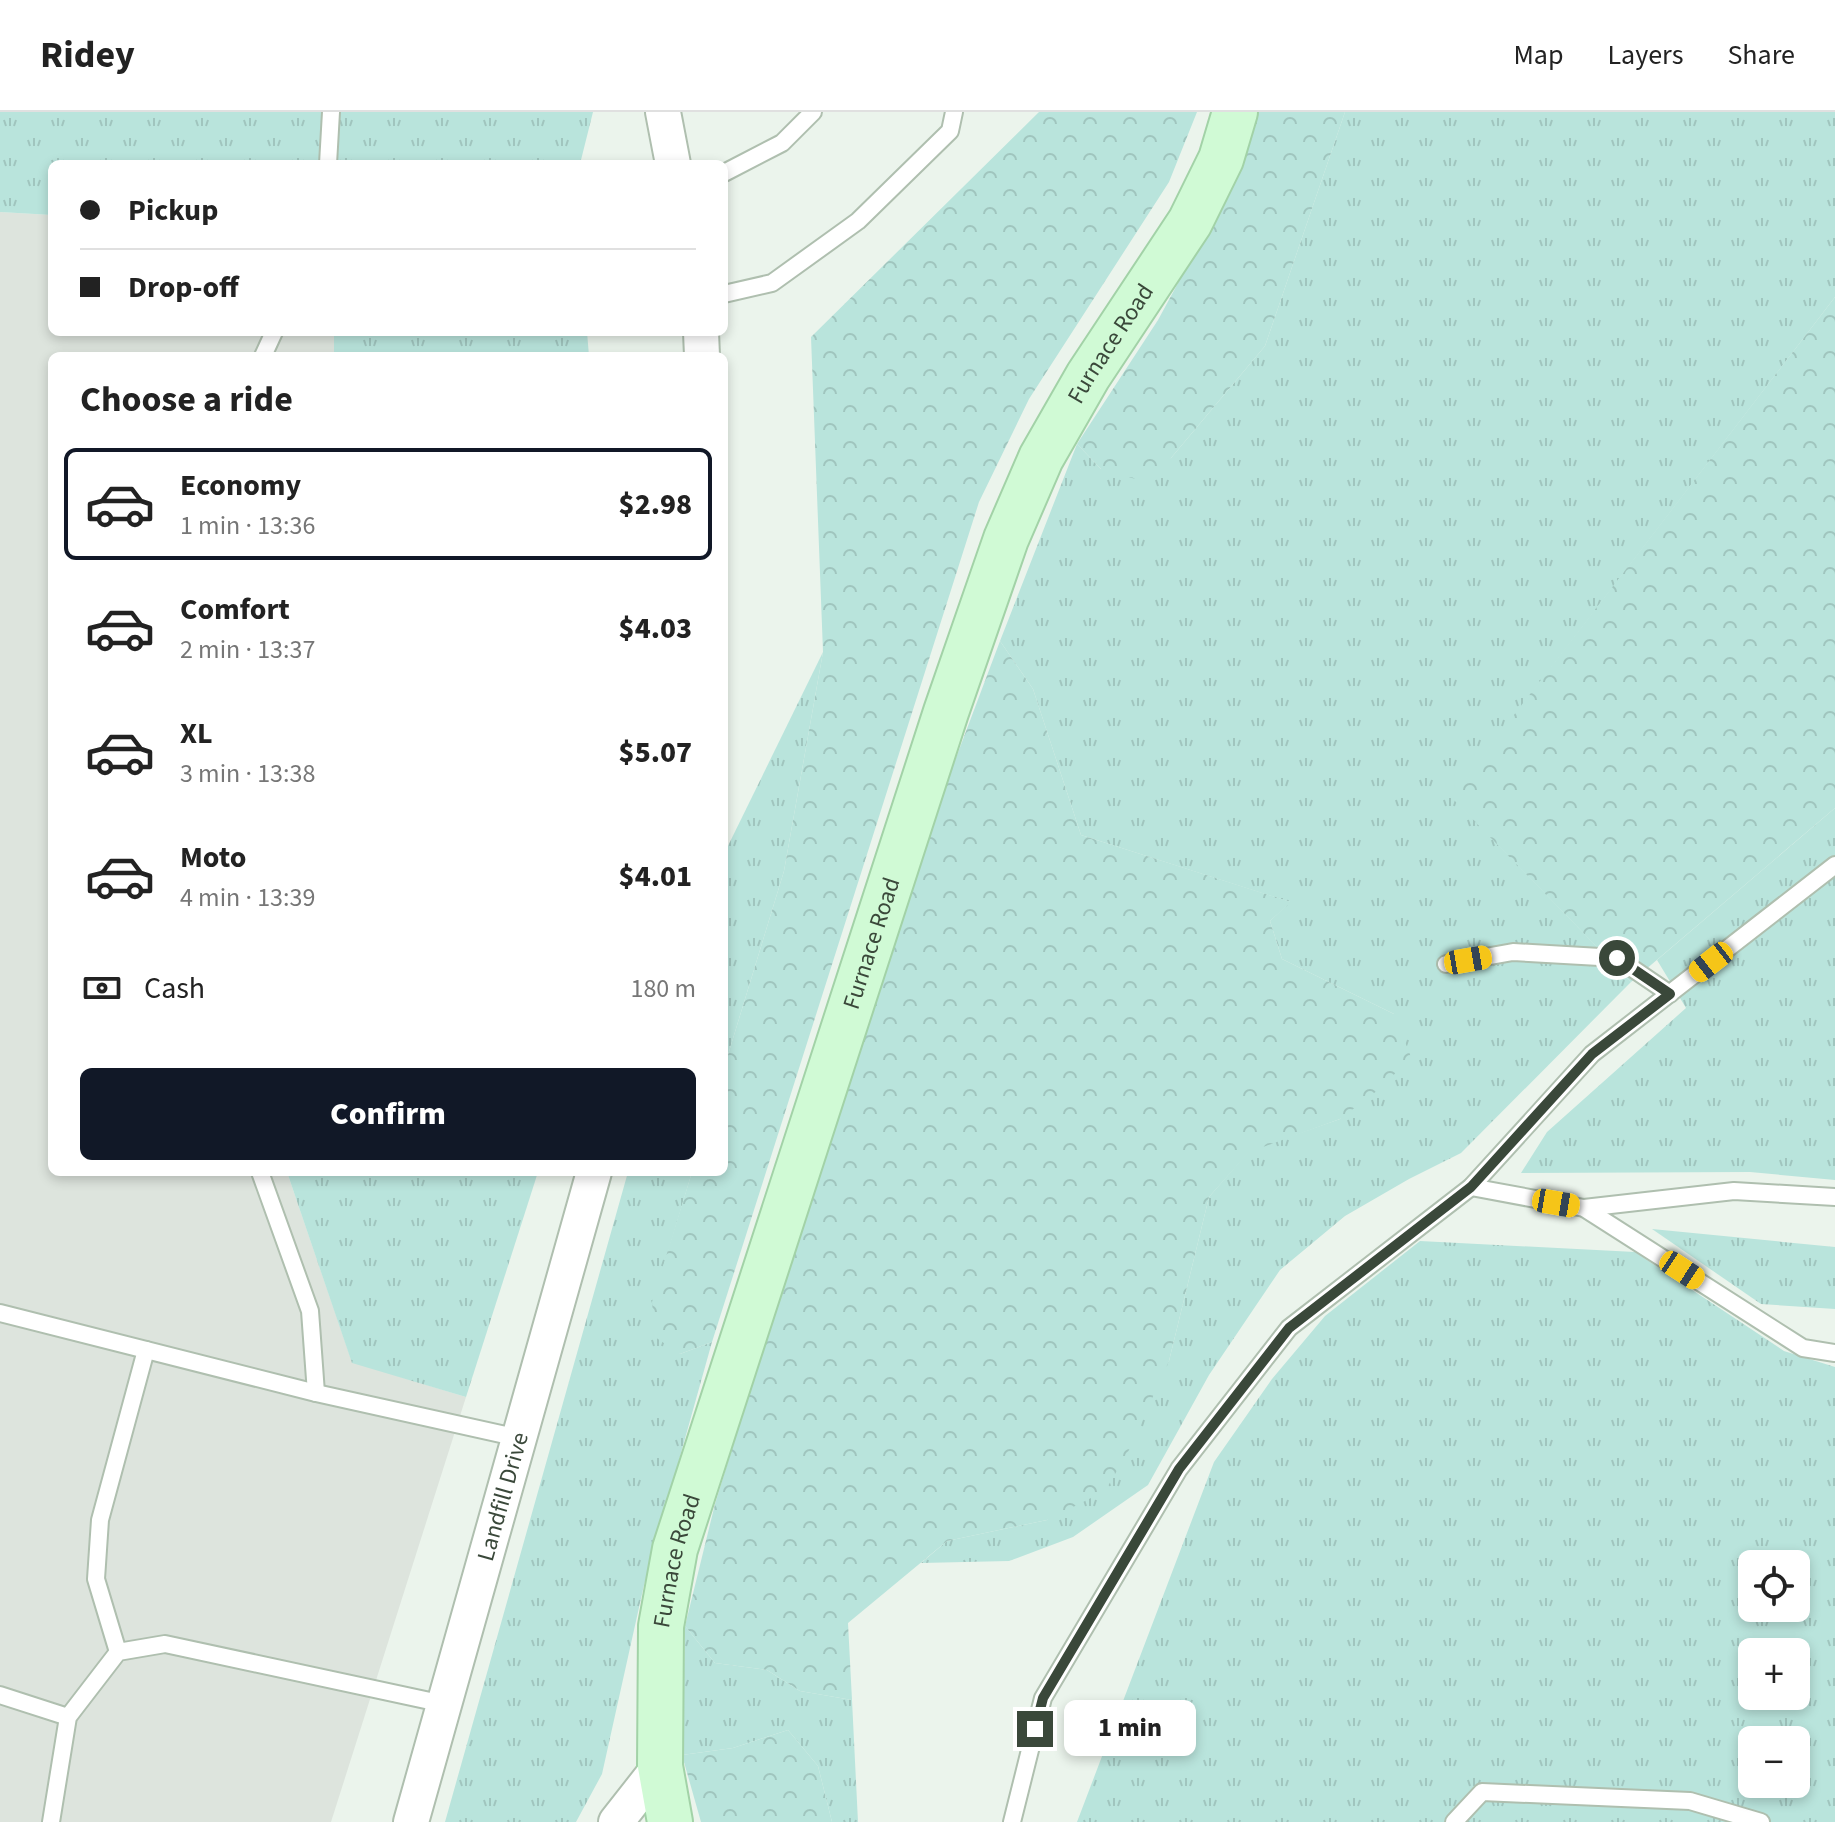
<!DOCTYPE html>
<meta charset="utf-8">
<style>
body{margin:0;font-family:"Source Sans 3",sans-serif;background:#f2f2f2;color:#222;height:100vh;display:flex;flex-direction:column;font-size:30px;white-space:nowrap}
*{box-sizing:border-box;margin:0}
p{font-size:26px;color:#767676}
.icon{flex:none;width:44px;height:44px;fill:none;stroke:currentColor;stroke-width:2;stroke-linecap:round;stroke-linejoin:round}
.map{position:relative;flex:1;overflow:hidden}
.side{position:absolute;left:48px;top:240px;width:680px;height:824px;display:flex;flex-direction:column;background:#fff;border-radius:12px;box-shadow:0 4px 12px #0003}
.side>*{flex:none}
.hud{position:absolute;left:48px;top:48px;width:680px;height:176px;border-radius:12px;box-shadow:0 4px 12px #0003;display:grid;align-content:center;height:176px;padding:0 32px;background:#fff}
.buttons{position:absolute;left:1738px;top:1438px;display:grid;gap:16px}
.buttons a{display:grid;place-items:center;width:72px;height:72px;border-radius:12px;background:#fff;box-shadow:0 4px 12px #0003;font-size:40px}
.end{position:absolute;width:36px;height:36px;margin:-18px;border:10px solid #3a483a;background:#fff;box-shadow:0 0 0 4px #fff}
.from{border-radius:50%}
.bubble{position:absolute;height:56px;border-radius:12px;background:#fff;box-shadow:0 4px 12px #0003;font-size:26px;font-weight:800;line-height:56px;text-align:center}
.car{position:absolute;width:24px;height:48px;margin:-24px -12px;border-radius:10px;box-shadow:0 0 6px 2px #0007;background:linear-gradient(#f5c518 24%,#345 0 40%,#f5c518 0 76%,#345 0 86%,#f5c518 0)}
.hud b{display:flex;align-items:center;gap:28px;height:76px;font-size:30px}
.hud b+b{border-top:2px solid #e0e0e0}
.hud i{width:20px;height:20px;background:#222}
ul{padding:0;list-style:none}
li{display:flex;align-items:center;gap:24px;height:112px;margin:0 16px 12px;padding:0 16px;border:4px solid transparent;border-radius:12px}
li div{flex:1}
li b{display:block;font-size:30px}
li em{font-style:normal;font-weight:800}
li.on{border-color:#111827}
li>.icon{width:72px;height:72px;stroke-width:1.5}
h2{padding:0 32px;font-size:36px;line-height:96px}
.pay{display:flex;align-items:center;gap:20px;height:88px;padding:0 32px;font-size:30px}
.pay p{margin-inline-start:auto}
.primary-button{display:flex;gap:16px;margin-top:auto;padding:16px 32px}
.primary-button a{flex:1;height:92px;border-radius:12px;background:#111827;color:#fff;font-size:32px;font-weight:800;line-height:92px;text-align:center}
header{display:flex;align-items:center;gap:48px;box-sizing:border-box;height:112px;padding:0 40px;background:#fff;border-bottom:2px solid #e0e0e0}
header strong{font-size:38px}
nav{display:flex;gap:44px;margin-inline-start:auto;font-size:28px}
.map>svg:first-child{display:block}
.industrial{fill:#dde4dd}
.grass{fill:url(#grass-tufts);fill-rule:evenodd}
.forest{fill:url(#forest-crowns)}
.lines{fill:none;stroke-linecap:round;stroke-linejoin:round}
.service-casing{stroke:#afbfaf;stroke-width:20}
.minor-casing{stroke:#afbfaf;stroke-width:38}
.secondary-casing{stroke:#a2d2a7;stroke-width:48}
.service{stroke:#fff;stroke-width:16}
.minor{stroke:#fff;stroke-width:34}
.secondary{stroke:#d0fad5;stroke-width:44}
.route{stroke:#3a483a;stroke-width:10}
.labels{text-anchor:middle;stroke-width:6;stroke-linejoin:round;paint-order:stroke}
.street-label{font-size:24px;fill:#3a483a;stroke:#fff}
</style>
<header>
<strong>Ridey</strong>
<nav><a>Map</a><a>Layers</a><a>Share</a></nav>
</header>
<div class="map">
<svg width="1835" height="1710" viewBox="0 0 1835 1710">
<defs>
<pattern id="grass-tufts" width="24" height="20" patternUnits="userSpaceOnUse" patternTransform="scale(2)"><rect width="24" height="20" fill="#b9e4dc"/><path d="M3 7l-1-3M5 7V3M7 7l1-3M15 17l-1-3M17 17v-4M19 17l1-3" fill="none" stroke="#a0c5be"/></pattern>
<pattern id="forest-crowns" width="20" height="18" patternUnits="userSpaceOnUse" patternTransform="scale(2)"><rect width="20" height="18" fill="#b9e4dc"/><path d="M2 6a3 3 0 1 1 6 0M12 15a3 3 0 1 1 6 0" fill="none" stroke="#a0c5be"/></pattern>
</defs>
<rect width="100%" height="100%" fill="#ebf4ec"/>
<path class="industrial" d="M 0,100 L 52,103 L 52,220 L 334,220 L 334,244 L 52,244 L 52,1060 L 287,1060 L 352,1250 L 466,1285 L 331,1710 L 0,1710 Z"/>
<g class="grass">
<path d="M 0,0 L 593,0 L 580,52 L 52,52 L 52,103 L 0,100 Z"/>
<path d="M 1345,0 L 1835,0 L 1835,185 L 1452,685 L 1631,870 L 1461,1041 L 1409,1067 L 1345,1104 L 1280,1158 L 1209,1263 L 1148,1373 L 1073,1425 L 1009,1449 L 921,1451 L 947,1429 L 1047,1408 L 1169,1249 L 1209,1085 L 1249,1039 L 1340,1007 L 1394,902 L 1282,847 L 1270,809 L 1290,790 L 1081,723 L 1033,577 L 1000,529 L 1077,332 L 1101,357 L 1171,346 L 1265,234 Z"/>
<path d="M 334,220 L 587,220 L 589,244 L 334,244 Z"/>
<path d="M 823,540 L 784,759 L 724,956 L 724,742 Z"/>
<path d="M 1835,696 L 1835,1068 L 1750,1060 L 1521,1061 L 1547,1020 L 1686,896 L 1657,848 Z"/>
<path d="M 287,1060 L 538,1060 L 466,1285 L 352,1251 Z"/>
<path d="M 628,1060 L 692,1060 L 653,1190 L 680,1242 L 712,1230 L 644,1473 L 602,1662 L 576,1710 L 445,1710 Z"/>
<path d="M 1652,1117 L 1835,1135 L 1835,1197 L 1761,1192 Z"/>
<path d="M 1420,1129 L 1635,1140 L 1784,1239 L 1835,1255 L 1835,1710 L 1077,1710 L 1214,1350 L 1272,1267 L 1325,1204 ZM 1752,1452 L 1796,1452 L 1796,1496 L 1752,1496 ZM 1752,1540 L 1796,1540 L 1796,1584 L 1752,1584 ZM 1752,1628 L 1796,1628 L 1796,1672 L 1752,1672 Z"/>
<path d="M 685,1514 L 715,1551 L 767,1558 L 800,1579 L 852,1588 L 858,1710 L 832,1710 L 818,1654 L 788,1618 L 733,1636 L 682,1643 Z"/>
</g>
<g class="forest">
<path d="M 1039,0 L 1197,0 L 1169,70 L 1029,287 L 979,390 L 712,1230 L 680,1242 L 655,1225 L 652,1190 L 692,1060 L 724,1060 L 724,956 L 784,759 L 823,540 L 811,225 Z"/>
<path d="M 1250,0 L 1345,0 L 1265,234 L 1171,346 L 1139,368 L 1101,357 L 1077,332 L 1158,208 L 1236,64 Z"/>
<path d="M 1835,185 L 1835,696 L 1631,870 L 1451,685 Z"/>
<path d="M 1000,529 L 1033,577 L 1081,723 L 1291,790 L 1270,809 L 1282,847 L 1394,902 L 1411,945 L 1382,975 L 1340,1007 L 1249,1040 L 1209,1085 L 1169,1249 L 1128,1340 L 1105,1379 L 1047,1408 L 947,1429 L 848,1511 L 852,1588 L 800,1579 L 767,1558 L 715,1551 L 685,1514 L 715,1392 L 895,808 Z"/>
<path d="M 788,1618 L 818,1654 L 832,1710 L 701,1710 L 682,1643 L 733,1636 Z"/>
</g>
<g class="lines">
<g class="service-casing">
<g id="service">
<path d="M 328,52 L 331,0"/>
<path d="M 724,61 L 782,31 L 813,0"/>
<path d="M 724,182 L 772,171 L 858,109 L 950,19 L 954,0"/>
<path d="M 263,244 L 274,220"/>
<path d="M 1446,852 L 1513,840 L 1617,846 L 1670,882"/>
<path d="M 260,1060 L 310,1199 L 316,1281"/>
<path d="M 1471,1075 L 1584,1096 L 1803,1236 L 1835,1241"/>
<path d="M 1584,1096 L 1734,1079 L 1835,1085"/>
<path d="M 0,1201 L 316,1281 L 519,1326"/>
<path d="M 118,1540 L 96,1467 L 100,1408 L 146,1238"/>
<path d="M 0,1583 L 68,1605"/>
<path d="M 51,1710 L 68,1605 L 118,1540 L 165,1532 L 444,1592"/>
<path d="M 1012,1710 L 1043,1586 L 1179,1357 L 1289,1216 L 1471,1075 L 1592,942 L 1835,753"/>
<path d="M 1454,1710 L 1482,1680 L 1690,1689 L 1761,1710"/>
</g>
</g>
<g class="minor-casing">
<g id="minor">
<path d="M 663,0 L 673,52"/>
<path d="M 701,220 L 702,244"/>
<path id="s1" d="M 411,1710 L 594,1060"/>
<path d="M 616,1710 L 660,1654"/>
</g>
</g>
<g class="secondary-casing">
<g id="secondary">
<path id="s2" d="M 670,1710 L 660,1654 L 661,1514 L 675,1437 L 946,600 L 1006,427 L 1041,346 L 1088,264 L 1190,110 L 1221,47 L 1235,0"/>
</g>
</g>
<use href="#service" class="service"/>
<use href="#minor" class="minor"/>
<use href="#secondary" class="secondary"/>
</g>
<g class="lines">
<path class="route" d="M 1035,1617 L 1043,1586 L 1179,1357 L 1289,1216 L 1471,1075 L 1592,942 L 1670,882 L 1617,846"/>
</g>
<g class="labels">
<g class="street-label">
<text dy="8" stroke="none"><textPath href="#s2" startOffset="1560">Furnace Road</textPath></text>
<text dy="8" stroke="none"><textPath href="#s2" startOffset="912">Furnace Road</textPath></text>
<text dy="8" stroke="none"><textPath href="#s1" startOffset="338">Landfill Drive</textPath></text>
<text dy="8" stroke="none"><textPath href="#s2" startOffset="264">Furnace Road</textPath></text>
</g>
</g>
</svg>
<div class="buttons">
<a><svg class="icon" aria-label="locate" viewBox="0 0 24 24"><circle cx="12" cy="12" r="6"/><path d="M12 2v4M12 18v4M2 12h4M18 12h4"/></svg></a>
<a>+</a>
<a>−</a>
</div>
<i class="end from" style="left:1617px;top:846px"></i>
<i class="end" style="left:1035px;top:1617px"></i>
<div class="bubble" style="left:1064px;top:1588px;width:132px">1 min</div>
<i class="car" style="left:1468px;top:848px;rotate:80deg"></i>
<i class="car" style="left:1711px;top:850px;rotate:232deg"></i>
<i class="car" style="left:1556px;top:1091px;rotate:100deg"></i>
<i class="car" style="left:1682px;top:1158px;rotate:123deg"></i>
<div class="hud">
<b><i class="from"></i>Pickup</b>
<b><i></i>Drop-off</b>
</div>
<section class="side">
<h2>Choose a ride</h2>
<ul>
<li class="on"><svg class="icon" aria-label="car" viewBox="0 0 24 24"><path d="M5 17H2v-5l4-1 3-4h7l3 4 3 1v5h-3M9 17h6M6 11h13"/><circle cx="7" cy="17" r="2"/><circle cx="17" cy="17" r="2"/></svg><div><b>Economy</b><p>1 min · 13:36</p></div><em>$2.98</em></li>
<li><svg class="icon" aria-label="car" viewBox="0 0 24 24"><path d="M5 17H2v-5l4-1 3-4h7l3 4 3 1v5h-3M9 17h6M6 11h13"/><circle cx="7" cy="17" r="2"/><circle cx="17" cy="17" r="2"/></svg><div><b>Comfort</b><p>2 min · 13:37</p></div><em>$4.03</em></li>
<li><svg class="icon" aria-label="car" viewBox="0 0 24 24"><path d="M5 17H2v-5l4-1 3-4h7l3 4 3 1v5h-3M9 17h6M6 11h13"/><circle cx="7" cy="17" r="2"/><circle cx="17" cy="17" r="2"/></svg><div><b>XL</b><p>3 min · 13:38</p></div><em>$5.07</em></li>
<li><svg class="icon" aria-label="car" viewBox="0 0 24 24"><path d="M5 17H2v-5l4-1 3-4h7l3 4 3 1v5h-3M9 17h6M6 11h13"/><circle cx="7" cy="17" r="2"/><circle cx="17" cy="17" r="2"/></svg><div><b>Moto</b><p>4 min · 13:39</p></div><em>$4.01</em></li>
</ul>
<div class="pay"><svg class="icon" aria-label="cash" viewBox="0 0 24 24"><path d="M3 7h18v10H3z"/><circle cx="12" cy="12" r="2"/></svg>Cash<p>180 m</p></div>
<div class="primary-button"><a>Confirm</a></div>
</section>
</div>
